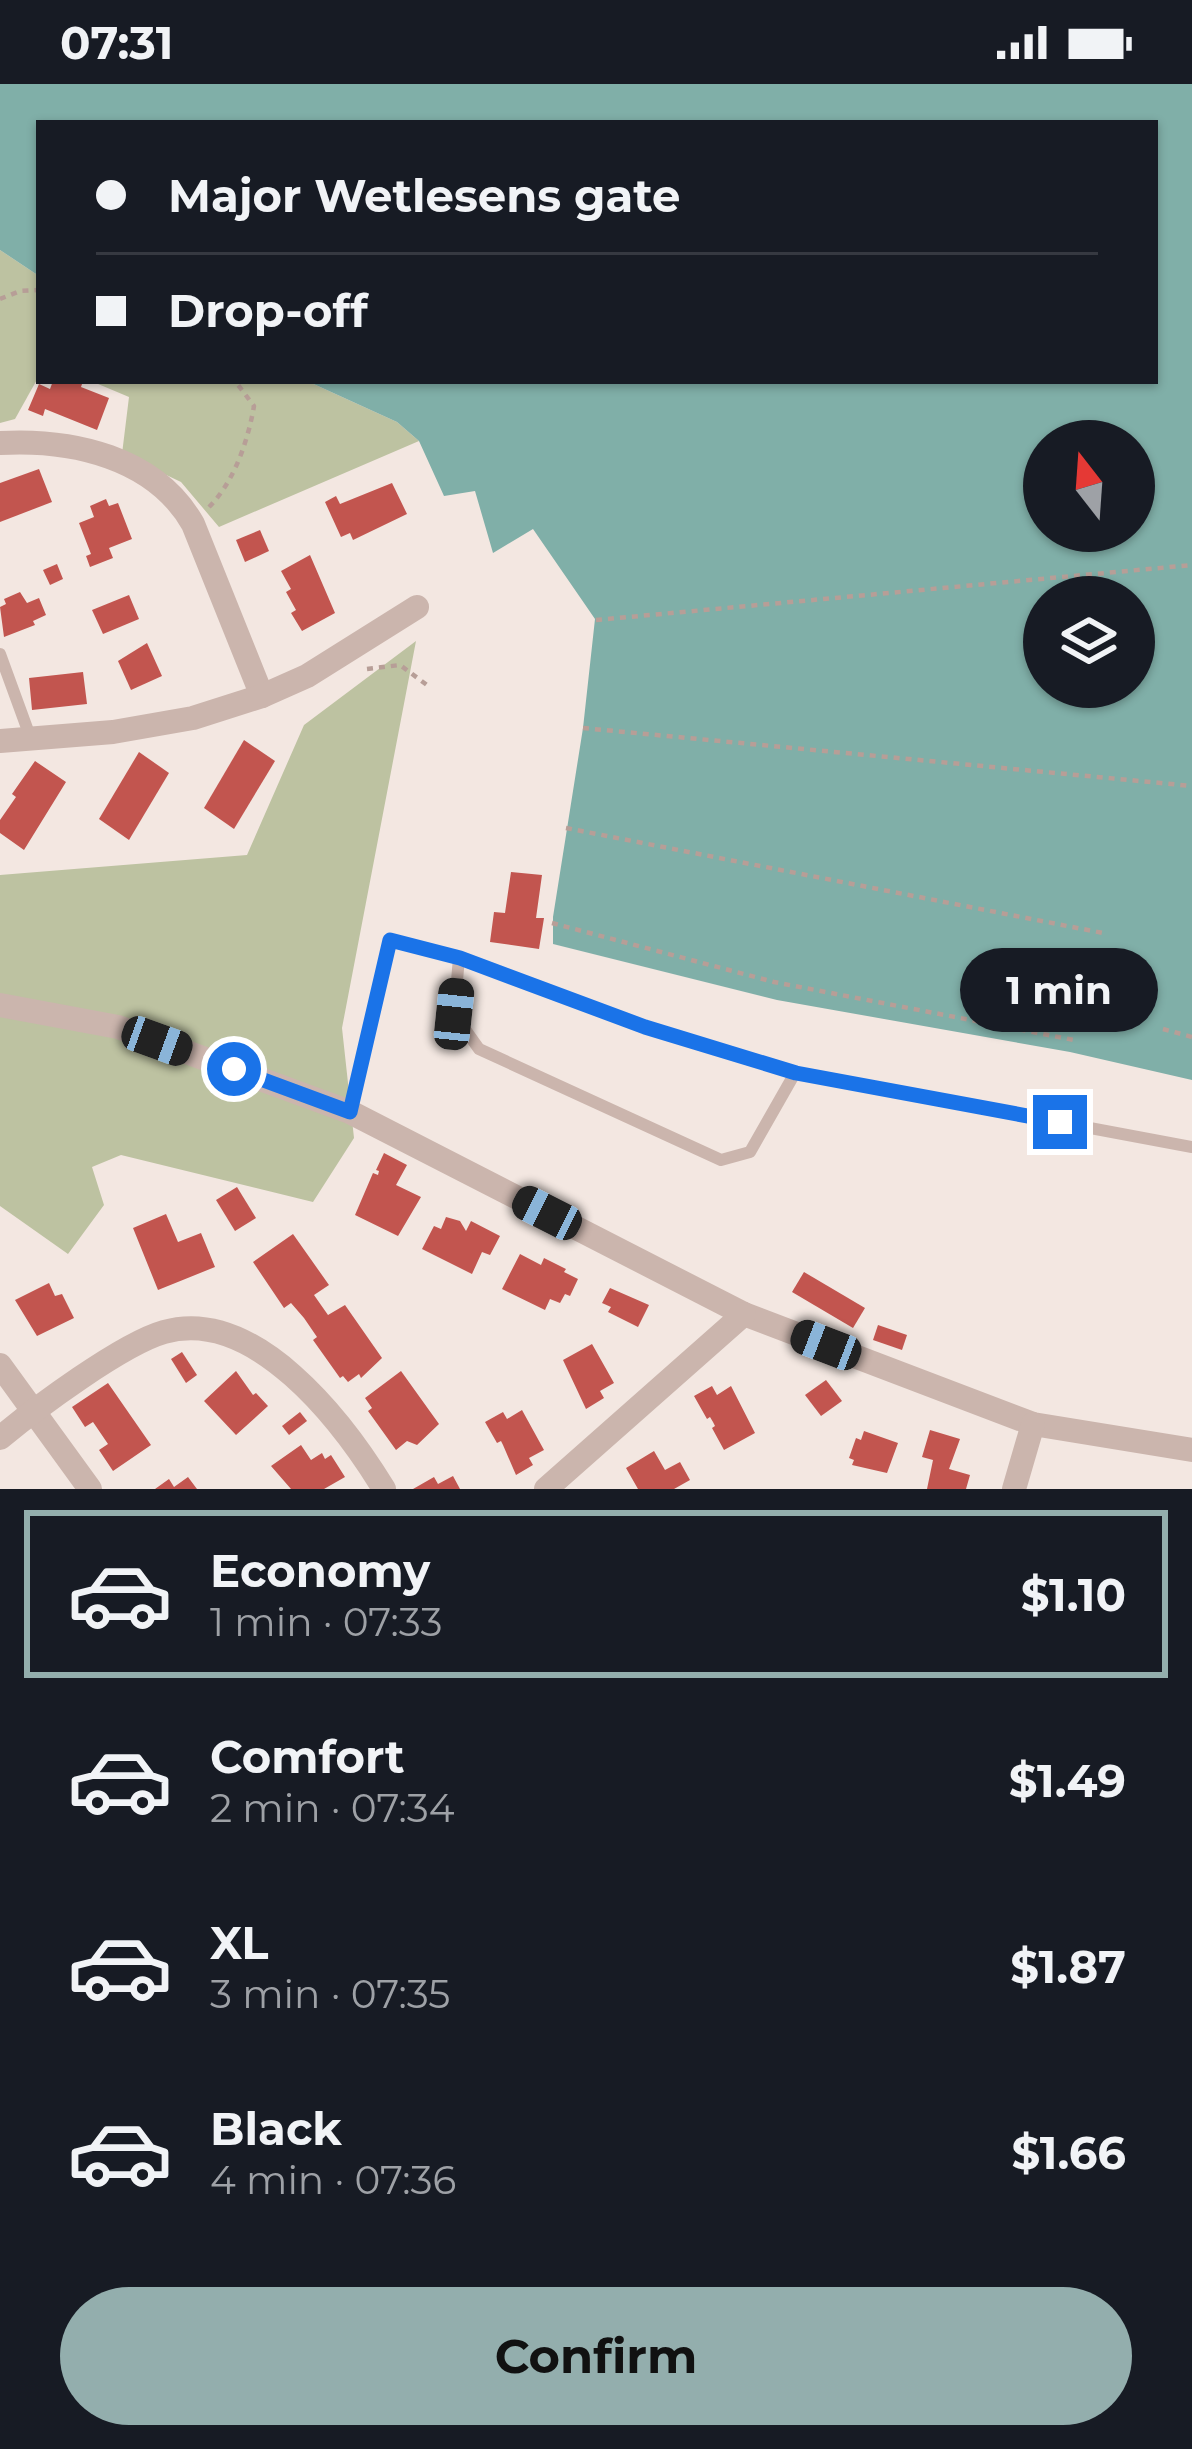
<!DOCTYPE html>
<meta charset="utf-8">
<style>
body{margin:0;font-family:Montserrat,sans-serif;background:#20242c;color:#f1f3f6;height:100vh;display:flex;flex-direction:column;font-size:45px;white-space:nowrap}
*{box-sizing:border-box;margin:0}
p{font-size:39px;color:#9ea1a6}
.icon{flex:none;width:66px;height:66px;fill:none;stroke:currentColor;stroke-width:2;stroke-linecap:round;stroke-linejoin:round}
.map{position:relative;height:1405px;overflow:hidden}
.sheet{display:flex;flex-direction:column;background:#171b24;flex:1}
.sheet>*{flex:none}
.top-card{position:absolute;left:36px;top:36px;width:1122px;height:264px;border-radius:0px;box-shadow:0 3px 9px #0004;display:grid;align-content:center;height:264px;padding:0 60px;background:#171b24}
.needle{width:78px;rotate:343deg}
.fabs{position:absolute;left:1023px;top:336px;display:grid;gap:24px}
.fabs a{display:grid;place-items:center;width:132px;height:132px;border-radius:50%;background:#171b24;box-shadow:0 3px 9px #0004;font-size:60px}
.end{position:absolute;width:54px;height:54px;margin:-27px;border:15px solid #1a73e8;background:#fff;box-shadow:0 0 0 6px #fff}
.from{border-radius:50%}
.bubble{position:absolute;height:84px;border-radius:42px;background:#171b24;box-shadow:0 3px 9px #0004;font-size:39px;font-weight:700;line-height:84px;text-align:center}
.car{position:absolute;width:36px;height:72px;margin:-36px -18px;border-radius:15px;box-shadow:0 0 9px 3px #0007;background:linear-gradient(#222 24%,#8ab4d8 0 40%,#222 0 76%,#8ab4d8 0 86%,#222 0)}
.top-card b{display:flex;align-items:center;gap:42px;height:114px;font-size:45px}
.top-card b+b{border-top:3px solid #363941}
.top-card i{width:30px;height:30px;background:#f1f3f6}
ul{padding:21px 0 0;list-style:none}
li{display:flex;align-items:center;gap:36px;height:168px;margin:0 24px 18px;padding:0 36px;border:6px solid transparent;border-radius:0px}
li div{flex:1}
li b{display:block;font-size:45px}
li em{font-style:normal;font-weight:700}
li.selected{border-color:#93aead}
li>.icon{width:108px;height:108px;stroke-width:1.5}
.cta{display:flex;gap:24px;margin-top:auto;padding:24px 60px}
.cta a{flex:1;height:138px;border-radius:72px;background:#93aead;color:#111;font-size:48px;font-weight:700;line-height:138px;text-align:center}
.status{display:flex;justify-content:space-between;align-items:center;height:84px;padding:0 60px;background:#171b24;direction:ltr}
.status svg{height:33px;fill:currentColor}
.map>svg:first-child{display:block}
.green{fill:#bdc2a1}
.water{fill:#80afa8;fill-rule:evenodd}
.building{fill:#c2554f}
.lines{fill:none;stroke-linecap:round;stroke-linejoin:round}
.path{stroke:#b79e97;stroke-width:4.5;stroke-dasharray:6 6;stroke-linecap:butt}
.lane{stroke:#cbb5ad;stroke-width:12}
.street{stroke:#cbb5ad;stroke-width:24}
.route{stroke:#1a73e8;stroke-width:15}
</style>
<div class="status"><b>07:31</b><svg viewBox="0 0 49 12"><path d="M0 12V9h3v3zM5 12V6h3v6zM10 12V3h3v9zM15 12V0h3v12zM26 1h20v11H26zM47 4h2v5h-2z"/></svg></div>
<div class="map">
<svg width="1192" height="1405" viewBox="0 0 1192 1405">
<rect width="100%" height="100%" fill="#f3e7e1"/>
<g class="green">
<path d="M 0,166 L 39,192 L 39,292 L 15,335 L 0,339 Z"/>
<path d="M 91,297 L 307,297 L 397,338 L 419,357 L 219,443 L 181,398 L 122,370 L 129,313 Z"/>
<path d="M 416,557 L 342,944 L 354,1054 L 313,1118 L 121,1071 L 92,1083 L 104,1121 L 68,1170 L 0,1122 L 0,791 L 247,771 L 304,641 Z"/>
</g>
<path class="water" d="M 0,0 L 1192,0 L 1192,996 L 1070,968 L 777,916 L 553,860 L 553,833 L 583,644 L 595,535 L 533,445 L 493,469 L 475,407 L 444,412 L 419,357 L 397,338 L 307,297 L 1155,297 L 1155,39 L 39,39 L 39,192 L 0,166 ZM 1044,357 L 1134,357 L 1134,447 L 1044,447 ZM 1044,513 L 1134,513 L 1134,603 L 1044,603 Z"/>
<g class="building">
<path d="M 53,297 L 83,297 L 81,303 L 109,314 L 97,346 L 45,325 L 43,332 L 28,326 L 39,300 L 50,305 Z"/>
<path d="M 39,385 L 52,418 L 0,438 L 0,399 Z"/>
<path d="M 392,399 L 407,430 L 353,456 L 350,449 L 341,453 L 325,418 L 336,412 L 340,420 Z"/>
<path d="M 106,415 L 109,422 L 118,419 L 132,455 L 109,464 L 113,474 L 90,483 L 86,472 L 91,470 L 79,439 L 94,433 L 90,422 Z"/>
<path d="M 260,446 L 269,467 L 245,478 L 236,456 Z"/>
<path d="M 310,471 L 335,529 L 302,547 L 291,529 L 296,526 L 286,508 L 291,505 L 281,487 Z"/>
<path d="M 57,480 L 63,495 L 50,501 L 43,486 Z"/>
<path d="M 20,508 L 27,519 L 39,514 L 46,531 L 33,537 L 35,541 L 4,553 L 0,523 L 6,520 L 4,515 Z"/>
<path d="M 129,511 L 139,535 L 103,550 L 92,526 Z"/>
<path d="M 147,559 L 162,592 L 131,606 L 118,577 Z"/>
<path d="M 83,588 L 87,620 L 32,626 L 29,594 Z"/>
<path d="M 244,656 L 275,677 L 234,745 L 204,724 Z"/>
<path d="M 139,668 L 169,689 L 129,756 L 99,735 Z"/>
<path d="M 35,677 L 66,698 L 24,766 L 0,749 L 0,736 L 16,713 L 12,710 Z"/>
<path d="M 511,788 L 542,791 L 536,834 L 544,834 L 539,865 L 490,858 L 494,828 L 505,829 Z"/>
<path d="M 384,1069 L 407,1081 L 396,1101 L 421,1113 L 398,1152 L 355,1131 L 373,1089 L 378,1091 L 379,1087 L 376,1086 Z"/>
<path d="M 237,1103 L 256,1134 L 235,1147 L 216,1116 Z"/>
<path d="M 166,1130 L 178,1158 L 201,1149 L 215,1183 L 158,1206 L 133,1144 Z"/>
<path d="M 446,1133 L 460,1137 L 466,1147 L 471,1137 L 500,1152 L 490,1171 L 482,1168 L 472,1190 L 422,1165 L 434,1142 L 441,1145 Z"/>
<path d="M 293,1150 L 329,1201 L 314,1211 L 328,1231 L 345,1221 L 382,1274 L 361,1294 L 359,1290 L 348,1298 L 343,1292 L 340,1294 L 313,1256 L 317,1253 L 304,1234 L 291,1219 L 284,1224 L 253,1178 Z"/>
<path d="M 520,1170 L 541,1181 L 544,1174 L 566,1185 L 564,1188 L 578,1195 L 570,1212 L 565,1210 L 560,1219 L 550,1215 L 545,1226 L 502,1205 Z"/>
<path d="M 804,1188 L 865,1224 L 853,1244 L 792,1208 Z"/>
<path d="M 49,1199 L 55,1212 L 62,1210 L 74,1234 L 37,1252 L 15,1216 Z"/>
<path d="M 610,1204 L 649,1221 L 638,1243 L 608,1228 L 611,1223 L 602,1219 Z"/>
<path d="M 878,1241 L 907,1251 L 902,1266 L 873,1256 Z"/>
<path d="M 592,1260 L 614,1299 L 600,1307 L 604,1314 L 586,1325 L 563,1276 Z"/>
<path d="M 182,1268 L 197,1291 L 186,1299 L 171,1275 Z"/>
<path d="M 236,1287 L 253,1311 L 256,1309 L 268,1322 L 236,1351 L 204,1317 Z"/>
<path d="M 401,1287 L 439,1340 L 417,1361 L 407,1357 L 396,1366 L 368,1327 L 372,1324 L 365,1314 Z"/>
<path d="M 826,1296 L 842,1317 L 821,1332 L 805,1311 Z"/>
<path d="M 108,1299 L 151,1361 L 113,1387 L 99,1366 L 108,1360 L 93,1338 L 85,1343 L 72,1323 Z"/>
<path d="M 712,1302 L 717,1311 L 731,1302 L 755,1349 L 724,1366 L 712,1344 L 715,1342 L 713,1338 L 710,1333 L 707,1335 L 694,1312 Z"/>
<path d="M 522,1326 L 544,1366 L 529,1374 L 533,1381 L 516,1391 L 503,1361 L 501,1357 L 497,1359 L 485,1338 L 503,1328 L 507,1335 Z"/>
<path d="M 300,1328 L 307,1337 L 289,1351 L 282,1342 Z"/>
<path d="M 930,1346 L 960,1355 L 949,1385 L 970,1391 L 966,1405 L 927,1405 L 933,1376 L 922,1373 Z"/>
<path d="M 864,1347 L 898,1359 L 887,1389 L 852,1381 L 854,1376 L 849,1374 L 856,1354 L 861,1356 Z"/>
<path d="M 301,1361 L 311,1376 L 322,1369 L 325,1375 L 331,1371 L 345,1393 L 324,1405 L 291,1405 L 271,1382 Z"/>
<path d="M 654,1367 L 665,1386 L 680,1378 L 690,1396 L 674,1405 L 638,1405 L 626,1384 Z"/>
<path d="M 453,1392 L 460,1405 L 413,1405 L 434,1393 L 438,1400 Z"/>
<path d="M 188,1393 L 197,1405 L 155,1405 L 169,1395 L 174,1403 Z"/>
</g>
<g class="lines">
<g class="path">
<path d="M 0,215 L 20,207 L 39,206"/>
<path d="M 209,423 C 234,398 248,357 254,322 L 235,297"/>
<path d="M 596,536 L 1192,481"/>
<path d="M 367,585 L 400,581 L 431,604"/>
<path d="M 583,644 L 1192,702"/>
<path d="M 566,744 L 1103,849"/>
<path d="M 552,839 L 774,898 L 1074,956"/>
<path d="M 1163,945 L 1192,953"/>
</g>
<g class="lane">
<path d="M 0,570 L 31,655"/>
<path d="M 459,874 L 454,930 L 479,965 L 721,1076 L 750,1068 L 795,989"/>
<path d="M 350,1028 L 390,856 L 459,874 L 645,943 L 795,989 L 1192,1063"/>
</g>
<g class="street">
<path d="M 0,359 C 72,355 155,373 193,440 L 262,612"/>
<path d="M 0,657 L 113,648 L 193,634 L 262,612 L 307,592 L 417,523"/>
<path d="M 0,921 L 118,943 L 350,1028 L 744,1230 L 1033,1340 L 1192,1366"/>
<path d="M 0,1281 L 90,1405"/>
<path d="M 0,1354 C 36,1324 122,1260 164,1248 C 255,1222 343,1338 384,1405"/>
<path d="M 546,1405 L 744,1230"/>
<path d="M 1014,1405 L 1033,1340"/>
</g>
</g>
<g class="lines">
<path class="route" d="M 234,985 L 350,1028 L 390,856 L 460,874 L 645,943 L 796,989 L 1060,1038"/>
</g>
</svg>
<div class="fabs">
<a><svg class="needle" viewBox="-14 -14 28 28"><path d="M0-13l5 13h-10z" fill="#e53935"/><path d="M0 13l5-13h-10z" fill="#9ea1a6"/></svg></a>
<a><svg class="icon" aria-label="layers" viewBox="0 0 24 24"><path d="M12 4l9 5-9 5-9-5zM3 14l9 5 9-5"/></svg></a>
</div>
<i class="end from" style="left:234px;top:985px"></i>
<i class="end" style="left:1060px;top:1038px"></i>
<div class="bubble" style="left:960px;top:864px;width:198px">1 min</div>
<i class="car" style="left:454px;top:930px;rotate:6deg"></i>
<i class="car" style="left:157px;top:957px;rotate:110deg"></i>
<i class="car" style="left:547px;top:1129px;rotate:297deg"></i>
<i class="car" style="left:826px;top:1261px;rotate:291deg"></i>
<div class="top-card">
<b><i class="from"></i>Major Wetlesens gate</b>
<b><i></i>Drop-off</b>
</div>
</div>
<section class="sheet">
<ul>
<li class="selected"><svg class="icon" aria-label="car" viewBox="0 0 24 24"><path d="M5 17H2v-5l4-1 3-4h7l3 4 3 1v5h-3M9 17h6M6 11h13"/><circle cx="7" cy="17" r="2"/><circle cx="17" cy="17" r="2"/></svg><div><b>Economy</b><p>1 min · 07:33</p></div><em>$1.10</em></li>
<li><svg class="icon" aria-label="car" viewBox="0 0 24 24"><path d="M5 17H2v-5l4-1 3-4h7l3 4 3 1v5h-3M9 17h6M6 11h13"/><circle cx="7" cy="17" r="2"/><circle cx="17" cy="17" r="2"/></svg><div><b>Comfort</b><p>2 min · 07:34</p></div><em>$1.49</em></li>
<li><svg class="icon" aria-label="car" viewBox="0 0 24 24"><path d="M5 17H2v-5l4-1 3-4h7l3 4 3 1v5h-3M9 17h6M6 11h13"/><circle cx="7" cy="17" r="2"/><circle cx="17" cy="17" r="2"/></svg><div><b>XL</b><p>3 min · 07:35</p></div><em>$1.87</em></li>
<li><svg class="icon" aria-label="car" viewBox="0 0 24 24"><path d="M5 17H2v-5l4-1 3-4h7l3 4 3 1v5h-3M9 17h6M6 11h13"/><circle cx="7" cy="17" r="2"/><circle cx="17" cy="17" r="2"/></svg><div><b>Black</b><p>4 min · 07:36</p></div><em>$1.66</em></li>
</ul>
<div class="cta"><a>Confirm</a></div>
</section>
